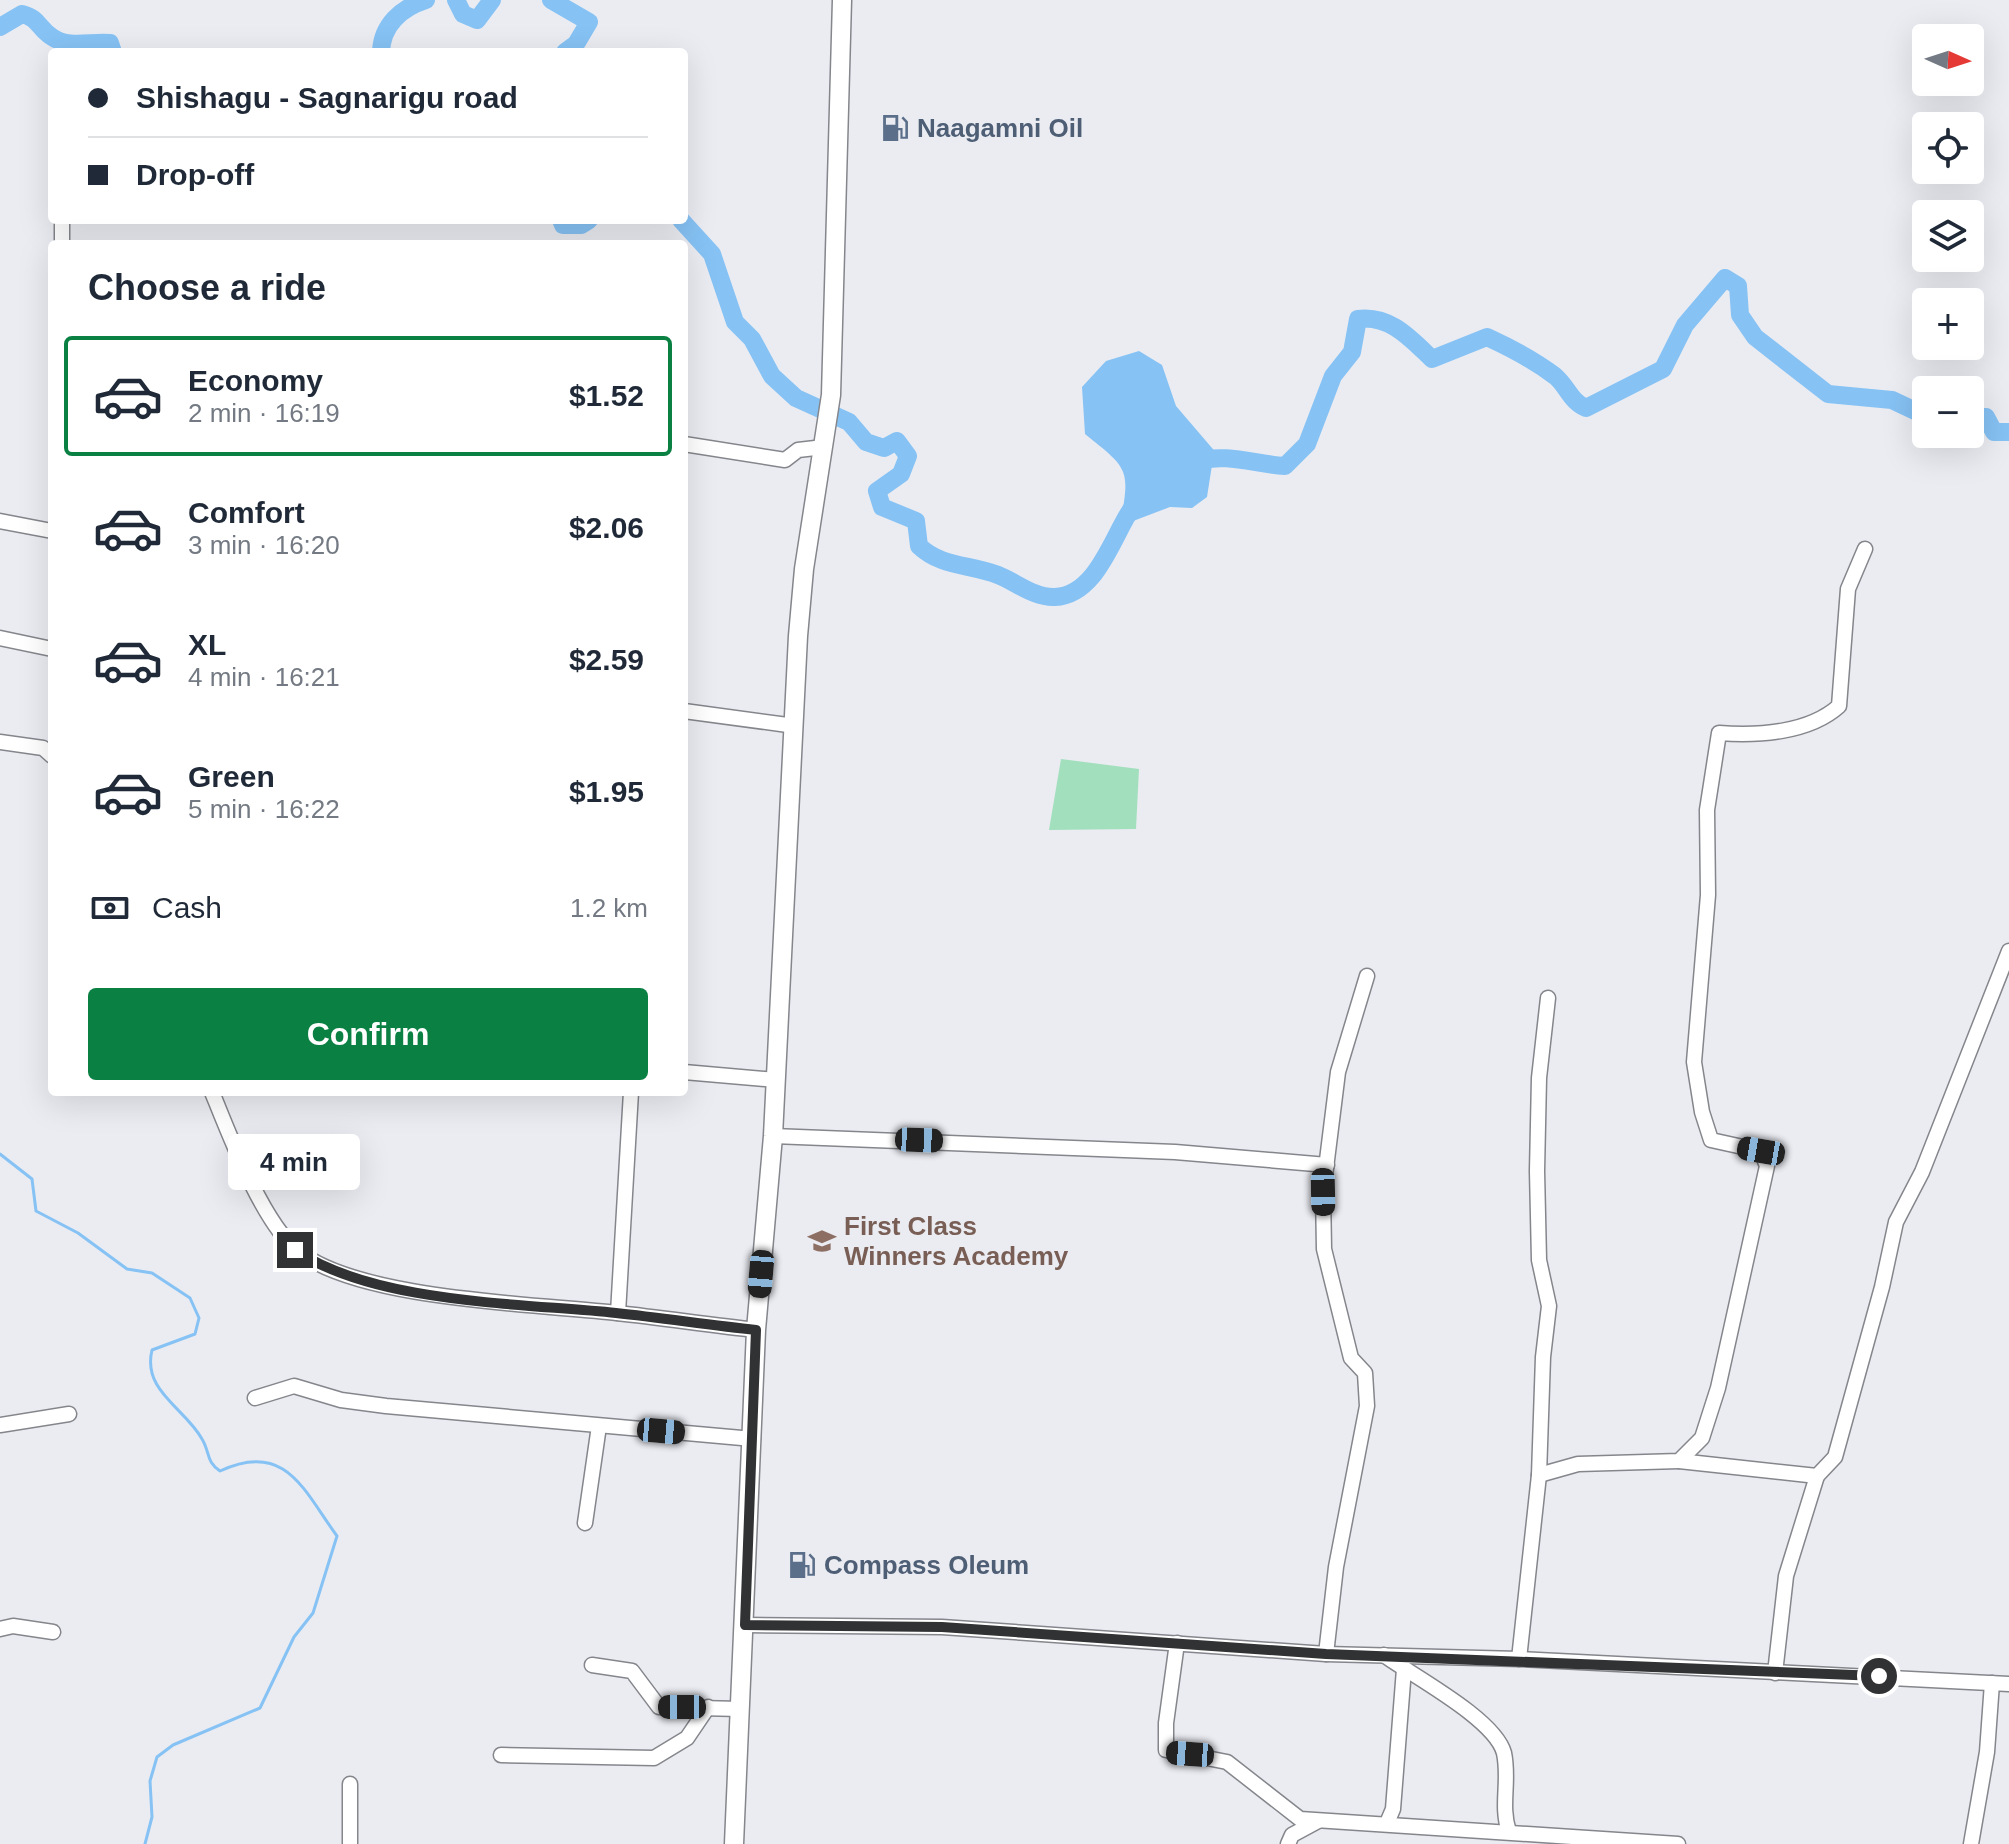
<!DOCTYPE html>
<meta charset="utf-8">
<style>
body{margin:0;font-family:Arial,sans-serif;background:#f6f6f7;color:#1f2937;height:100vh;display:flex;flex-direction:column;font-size:30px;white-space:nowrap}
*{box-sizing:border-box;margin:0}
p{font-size:26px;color:#747a83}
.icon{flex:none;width:44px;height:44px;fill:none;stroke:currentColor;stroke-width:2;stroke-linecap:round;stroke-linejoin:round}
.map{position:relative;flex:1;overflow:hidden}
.panel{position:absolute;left:48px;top:240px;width:640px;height:856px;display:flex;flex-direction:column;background:#fff;border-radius:8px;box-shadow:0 8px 32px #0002}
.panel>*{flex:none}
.guide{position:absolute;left:48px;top:48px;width:640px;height:176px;border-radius:8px;box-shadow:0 8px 32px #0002;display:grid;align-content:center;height:176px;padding:0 40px;background:#fff}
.needle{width:52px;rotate:93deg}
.tools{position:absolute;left:1912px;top:24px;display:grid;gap:16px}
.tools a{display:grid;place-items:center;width:72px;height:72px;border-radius:8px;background:#fff;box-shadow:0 8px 32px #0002;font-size:40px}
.end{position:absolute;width:36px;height:36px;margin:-18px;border:10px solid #313234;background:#fff;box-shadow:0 0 0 4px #fff}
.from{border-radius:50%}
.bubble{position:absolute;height:56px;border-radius:8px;background:#fff;box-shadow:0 8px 32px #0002;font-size:26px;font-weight:700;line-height:56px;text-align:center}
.car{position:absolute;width:24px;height:48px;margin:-24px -12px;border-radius:10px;box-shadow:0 0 6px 2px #0007;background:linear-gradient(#222 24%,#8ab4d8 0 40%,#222 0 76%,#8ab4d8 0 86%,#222 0)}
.guide b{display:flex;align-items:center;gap:28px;height:76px;font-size:30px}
.guide b+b{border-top:2px solid #e0e1e3}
.guide i{width:20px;height:20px;background:#1f2937}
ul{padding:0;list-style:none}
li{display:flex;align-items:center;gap:24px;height:120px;margin:0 16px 12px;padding:0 24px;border:4px solid transparent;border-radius:8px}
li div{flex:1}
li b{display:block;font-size:30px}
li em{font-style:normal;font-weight:700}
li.active{border-color:#0b8043}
li>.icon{width:72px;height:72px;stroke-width:1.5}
h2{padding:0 40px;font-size:36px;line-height:96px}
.pay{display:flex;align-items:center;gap:20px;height:88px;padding:0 40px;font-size:30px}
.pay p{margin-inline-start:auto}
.action{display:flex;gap:16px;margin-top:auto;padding:16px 40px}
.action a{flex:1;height:92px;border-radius:8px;background:#0b8043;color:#fff;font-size:32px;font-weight:700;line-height:92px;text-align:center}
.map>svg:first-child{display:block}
.green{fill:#a2dfbd}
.water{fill:#86c2f4}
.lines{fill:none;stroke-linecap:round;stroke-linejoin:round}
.stream{stroke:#86c2f4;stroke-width:3}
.river{stroke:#86c2f4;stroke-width:18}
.minor-casing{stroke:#84868c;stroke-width:17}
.major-casing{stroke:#84868c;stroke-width:21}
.minor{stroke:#fff;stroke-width:14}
.major{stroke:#fff;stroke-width:18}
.route{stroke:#313234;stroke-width:10}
.labels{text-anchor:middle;stroke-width:6;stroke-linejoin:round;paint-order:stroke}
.service-label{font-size:26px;font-weight:bold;fill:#4e5e75;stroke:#eaecf2;text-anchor:start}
.education-label{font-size:26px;font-weight:bold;fill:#785e54;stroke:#eaecf2;text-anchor:start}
</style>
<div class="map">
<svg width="2009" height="1844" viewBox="0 0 2009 1844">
<rect width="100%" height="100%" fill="#eaecf2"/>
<path class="green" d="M 1061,759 L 1139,769 L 1136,829 L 1049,830 Z"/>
<path class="water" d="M 1139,351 L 1162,365 L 1176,406 L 1218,455 L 1212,465 L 1207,497 L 1192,508 L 1170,507 L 1120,526 C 1130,469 1130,470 1085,434 L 1082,387 L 1106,361 Z"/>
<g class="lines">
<path class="stream" d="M 0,1154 L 32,1179 L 36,1211 L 78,1233 L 127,1269 L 152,1273 L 190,1298 L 199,1318 L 195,1334 L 152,1350 C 142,1391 185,1408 202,1439 C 210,1452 206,1462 220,1471 C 286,1440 304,1491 337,1536 L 313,1613 L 294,1637 L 260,1708 L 173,1745 L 157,1757 L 150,1781 L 152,1817 L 145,1844"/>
<g class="river">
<path d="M 456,0 L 463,14 L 477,20 L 492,0"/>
<path d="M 551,0 L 589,22 L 576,44 L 565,52"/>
<path d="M 0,27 L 22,14 C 39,18 38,28 52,37 C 69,49 90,41 110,43 L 113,52"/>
<path d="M 381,52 C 382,25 401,8 426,0"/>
<path d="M 561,220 L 563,225 L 581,225 L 589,220"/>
<path d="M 681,220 L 712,254 L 735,322 L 752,339 L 772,376 L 796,398 L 849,422 L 866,442 L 884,448 L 897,441 L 908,456 L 901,474 L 877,491 L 882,507 L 916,521 L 919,546 C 941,567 969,564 998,575 C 1016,582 1034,598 1055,597 C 1097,595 1112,537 1132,508"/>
<path d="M 1970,417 L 1986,417 L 1994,432 L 2009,432"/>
<path d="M 1197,461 C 1226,453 1255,464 1285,466 L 1307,444 L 1333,376 L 1352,352 L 1358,319 C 1390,315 1410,338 1432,359 L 1487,337 C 1511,348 1534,360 1555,376 C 1568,387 1570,401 1586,408 L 1663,369 L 1685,325 L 1725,278 L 1738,286 L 1740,315 L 1755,337 L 1828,394 L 1892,400 L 1926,416"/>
</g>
<g class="minor-casing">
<g id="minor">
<path d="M 62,244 L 62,220"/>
<path d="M 684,444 L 785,460 L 798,450 L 824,447"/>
<path d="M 0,521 L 52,531"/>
<path d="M 0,638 L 52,649"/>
<path d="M 684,711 L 795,726"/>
<path d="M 0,742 L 43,748 L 52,756"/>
<path d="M 684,1072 L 776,1080"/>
<path d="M 212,1092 C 229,1134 263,1224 298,1251 C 359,1300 537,1304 617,1313 C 663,1318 710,1325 756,1330"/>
<path d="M 773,1136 L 1175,1152 L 1327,1165"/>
<path d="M 618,1313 L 631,1092"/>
<path d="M 255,1398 L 294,1386 L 341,1400 L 386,1406 L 753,1439"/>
<path d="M 0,1425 L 69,1414"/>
<path d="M 1679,1461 L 1817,1476 L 1835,1457 L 1882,1287 L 1896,1222 L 1922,1172 L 2009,951"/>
<path d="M 1539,1475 L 1578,1464 L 1679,1461 L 1702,1438 L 1718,1388 L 1767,1166 L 1761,1151 L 1711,1140 L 1702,1112 L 1694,1062 L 1708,895 L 1707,810 L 1719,733 C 1758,736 1809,733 1839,706 L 1848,589 L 1865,549"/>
<path d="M 585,1523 L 599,1426"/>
<path d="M 745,1625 L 942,1627 L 1326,1654 L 1519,1659 L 2009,1684"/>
<path d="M 0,1629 L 13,1626 L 53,1632"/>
<path d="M 1177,1643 L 1166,1723 L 1166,1750 L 1227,1762 L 1300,1819 L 1678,1844"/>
<path d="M 1326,1654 L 1336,1567 L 1367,1406 L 1365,1373 L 1351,1358 L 1324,1249 L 1323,1192 L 1338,1072 L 1367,976"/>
<path d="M 1384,1655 C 1413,1676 1495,1719 1504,1753 C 1510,1781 1500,1805 1509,1832"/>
<path d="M 1519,1659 L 1539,1475 L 1543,1357 L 1549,1306 L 1539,1260 L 1537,1171 L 1539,1078 L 1548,998"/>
<path d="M 592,1665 L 632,1671 L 659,1707 L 740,1709"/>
<path d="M 1775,1673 L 1786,1576 L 1817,1476"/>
<path d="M 501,1755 L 654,1758 L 687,1738 L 708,1707"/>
<path d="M 1387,1823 L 1393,1809 L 1404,1669"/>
<path d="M 350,1844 L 350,1784"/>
<path d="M 1288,1844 L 1292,1835 L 1318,1821"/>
<path d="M 1971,1844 L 1987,1752 L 1992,1683"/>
</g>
</g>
<g class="major-casing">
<path id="major" d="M 734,1844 L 756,1330 L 773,1136 L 798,636 L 804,569 L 831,395 L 842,0"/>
</g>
<use href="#minor" class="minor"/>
<use href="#major" class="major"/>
</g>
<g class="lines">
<path class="route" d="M 295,1250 C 375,1304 521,1303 616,1313 C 663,1318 709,1325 756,1330 L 745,1625 L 942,1627 L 1326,1654 L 1879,1676"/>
</g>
<defs>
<g id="fuel-bare" transform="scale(2.16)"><path d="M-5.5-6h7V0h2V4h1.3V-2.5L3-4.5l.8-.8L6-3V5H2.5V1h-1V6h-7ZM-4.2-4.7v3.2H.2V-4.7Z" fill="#5c6f8a" stroke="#eaecf2" stroke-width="2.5" paint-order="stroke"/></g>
<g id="school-bare" transform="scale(2.16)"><path d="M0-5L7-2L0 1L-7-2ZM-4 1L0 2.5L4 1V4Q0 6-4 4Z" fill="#8d6e63" stroke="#eaecf2" stroke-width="2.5" paint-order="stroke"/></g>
</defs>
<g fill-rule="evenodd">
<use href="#fuel-bare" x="895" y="128"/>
<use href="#school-bare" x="822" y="1241"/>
<use href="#fuel-bare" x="802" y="1565"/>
</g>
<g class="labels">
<g class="service-label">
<text x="917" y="137">Naagamni Oil</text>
<text x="824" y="1574">Compass Oleum</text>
</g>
<g class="education-label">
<text x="844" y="1235">First Class<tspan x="844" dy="30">Winners Academy</tspan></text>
</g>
</g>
</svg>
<div class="tools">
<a><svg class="needle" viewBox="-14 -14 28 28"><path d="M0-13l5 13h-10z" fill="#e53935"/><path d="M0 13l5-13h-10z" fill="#747a83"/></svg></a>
<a><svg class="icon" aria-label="locate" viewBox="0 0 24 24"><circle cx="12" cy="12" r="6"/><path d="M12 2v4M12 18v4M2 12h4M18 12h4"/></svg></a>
<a><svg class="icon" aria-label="layers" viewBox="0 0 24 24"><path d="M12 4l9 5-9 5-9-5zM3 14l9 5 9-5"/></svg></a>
<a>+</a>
<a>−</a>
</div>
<i class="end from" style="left:1879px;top:1676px"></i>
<i class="end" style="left:295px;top:1250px"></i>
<div class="bubble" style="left:228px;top:1134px;width:132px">4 min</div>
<i class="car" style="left:919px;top:1140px;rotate:92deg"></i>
<i class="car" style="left:1761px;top:1151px;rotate:280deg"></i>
<i class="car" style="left:1323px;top:1192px;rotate:179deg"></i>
<i class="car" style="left:761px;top:1274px;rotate:185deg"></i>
<i class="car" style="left:661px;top:1431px;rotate:95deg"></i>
<i class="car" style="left:682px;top:1707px;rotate:270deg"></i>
<i class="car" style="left:1190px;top:1754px;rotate:274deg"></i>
<div class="guide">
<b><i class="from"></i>Shishagu - Sagnarigu road</b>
<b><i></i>Drop-off</b>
</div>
<section class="panel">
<h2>Choose a ride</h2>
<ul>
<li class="active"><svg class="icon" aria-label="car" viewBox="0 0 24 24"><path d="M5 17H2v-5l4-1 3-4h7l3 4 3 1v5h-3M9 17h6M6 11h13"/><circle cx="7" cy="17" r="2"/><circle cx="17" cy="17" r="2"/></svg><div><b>Economy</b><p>2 min · 16:19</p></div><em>$1.52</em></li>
<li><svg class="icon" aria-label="car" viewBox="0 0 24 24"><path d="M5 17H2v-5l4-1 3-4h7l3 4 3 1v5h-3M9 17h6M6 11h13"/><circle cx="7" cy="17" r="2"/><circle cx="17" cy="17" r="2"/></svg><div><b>Comfort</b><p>3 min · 16:20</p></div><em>$2.06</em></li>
<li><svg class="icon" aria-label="car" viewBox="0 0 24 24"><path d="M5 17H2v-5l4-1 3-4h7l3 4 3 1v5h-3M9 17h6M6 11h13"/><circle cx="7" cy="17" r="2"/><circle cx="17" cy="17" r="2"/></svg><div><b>XL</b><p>4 min · 16:21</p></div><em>$2.59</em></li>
<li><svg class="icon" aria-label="car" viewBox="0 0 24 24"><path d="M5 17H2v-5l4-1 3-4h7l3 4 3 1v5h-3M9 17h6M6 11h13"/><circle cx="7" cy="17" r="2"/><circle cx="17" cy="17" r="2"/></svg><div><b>Green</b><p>5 min · 16:22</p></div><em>$1.95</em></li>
</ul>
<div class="pay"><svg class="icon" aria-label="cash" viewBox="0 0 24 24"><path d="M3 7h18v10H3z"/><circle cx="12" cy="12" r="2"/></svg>Cash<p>1.2 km</p></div>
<div class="action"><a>Confirm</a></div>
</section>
</div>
